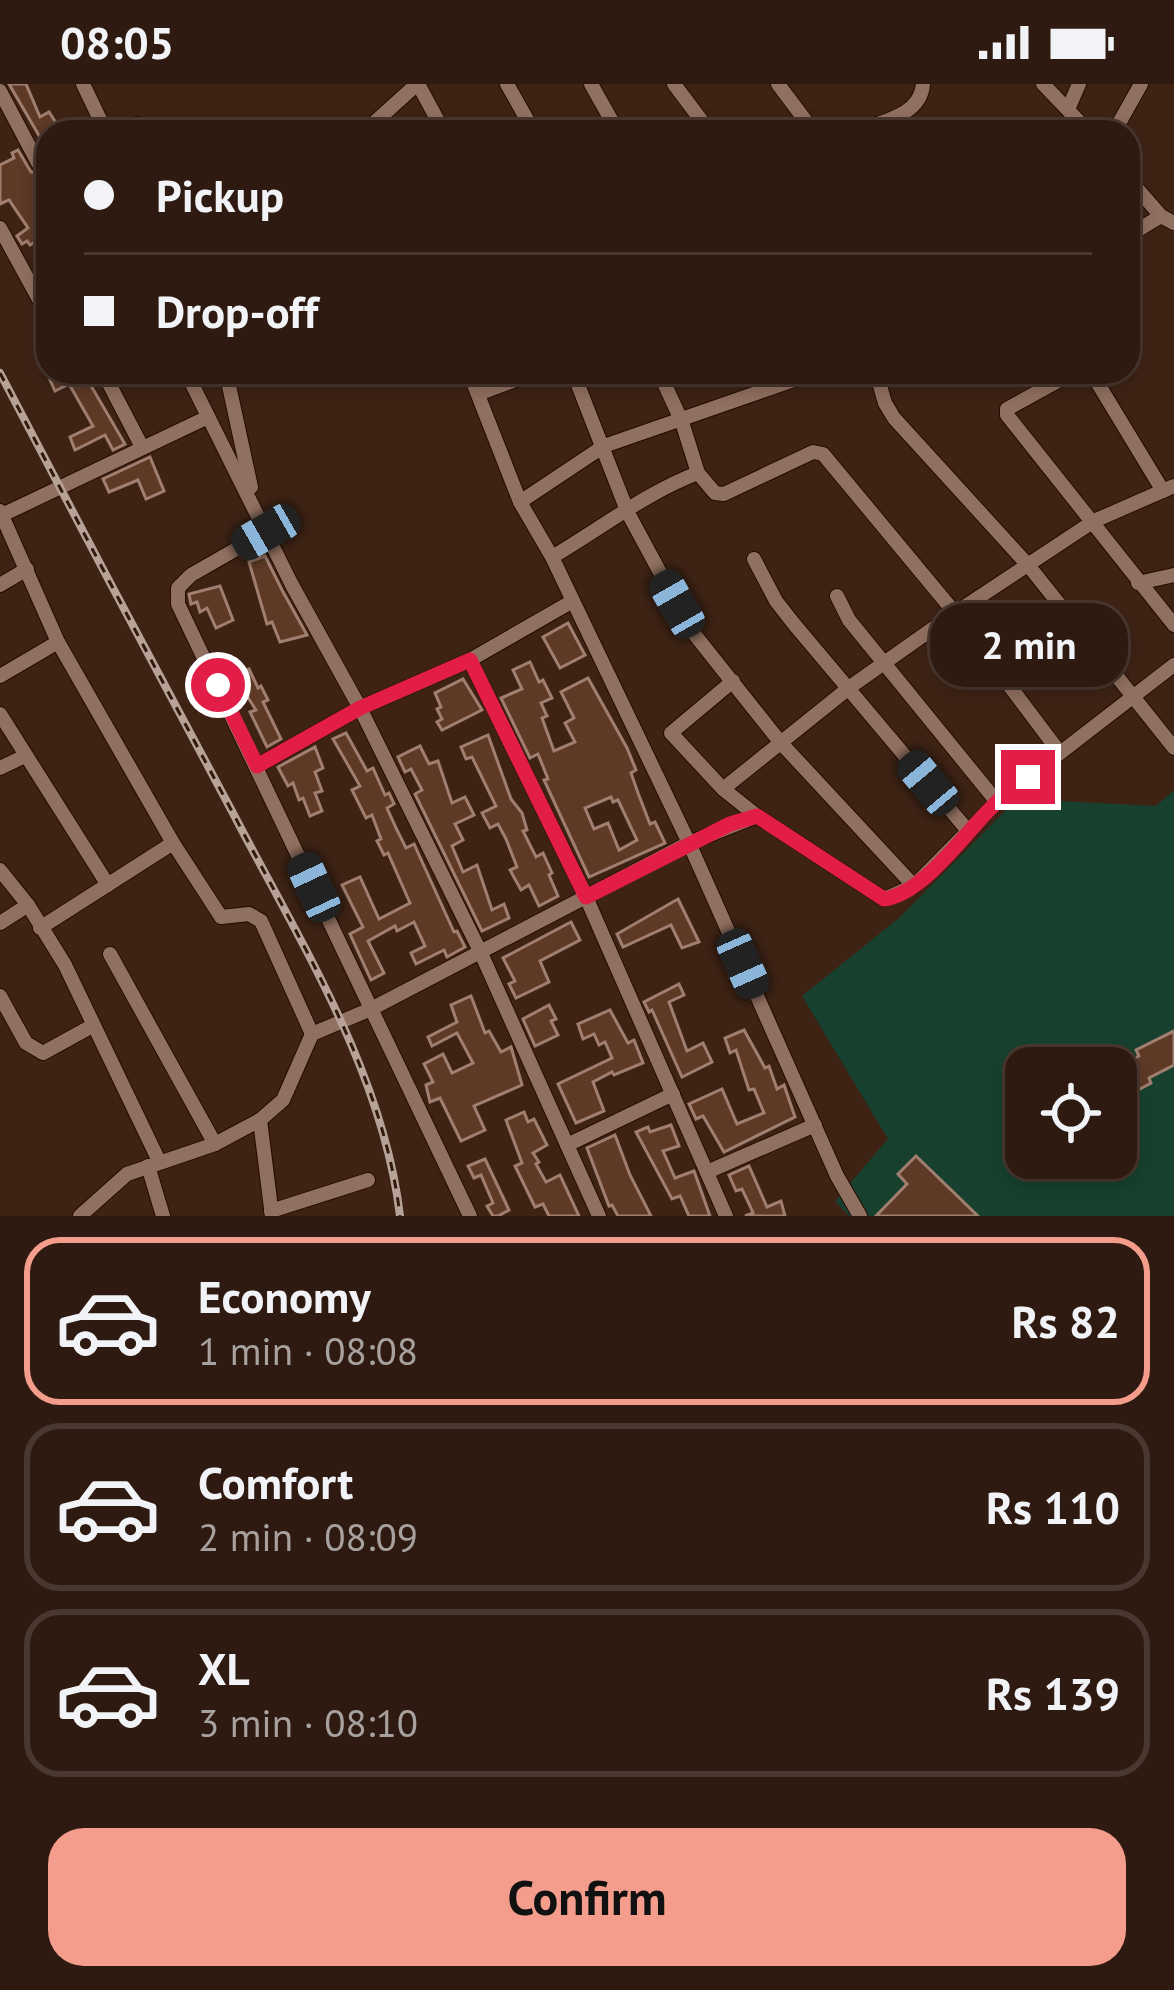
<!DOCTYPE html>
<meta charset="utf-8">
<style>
body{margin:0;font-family:"PT Sans",sans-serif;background:#362319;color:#f1f3f6;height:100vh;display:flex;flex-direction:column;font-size:45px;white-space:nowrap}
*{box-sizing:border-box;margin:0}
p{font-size:39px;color:#a7a19f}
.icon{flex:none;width:66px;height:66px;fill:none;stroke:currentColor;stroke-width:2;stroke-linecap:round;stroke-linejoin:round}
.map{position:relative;height:1132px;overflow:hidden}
.drawer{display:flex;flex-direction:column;background:#2e1a10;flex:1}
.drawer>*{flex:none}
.top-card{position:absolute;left:36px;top:36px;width:1104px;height:264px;border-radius:36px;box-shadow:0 6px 18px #0003,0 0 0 3px #493830;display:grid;align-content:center;height:264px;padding:0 48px;background:#2e1a10}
.tools{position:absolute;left:1005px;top:963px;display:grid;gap:24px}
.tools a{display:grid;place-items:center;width:132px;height:132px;border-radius:24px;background:#2e1a10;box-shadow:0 6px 18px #0003,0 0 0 3px #493830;font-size:60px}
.end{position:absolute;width:54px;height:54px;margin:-27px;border:15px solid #e11d48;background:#fff;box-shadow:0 0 0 6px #fff}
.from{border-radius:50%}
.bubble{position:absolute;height:84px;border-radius:36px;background:#2e1a10;box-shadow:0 6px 18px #0003,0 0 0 3px #493830;font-size:39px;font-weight:700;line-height:84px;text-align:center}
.car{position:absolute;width:36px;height:72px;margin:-36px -18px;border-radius:15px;box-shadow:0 0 9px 3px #0007;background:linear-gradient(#222 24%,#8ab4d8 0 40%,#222 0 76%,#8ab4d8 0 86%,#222 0)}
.top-card b{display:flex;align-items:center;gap:42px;height:114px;font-size:45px}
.top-card b+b{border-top:3px solid #493830}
.top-card i{width:30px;height:30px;background:#f1f3f6}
ul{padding:21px 0 0;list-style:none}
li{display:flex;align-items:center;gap:36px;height:168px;margin:0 24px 18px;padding:0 24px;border:6px solid #493830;border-radius:36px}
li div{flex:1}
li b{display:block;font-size:45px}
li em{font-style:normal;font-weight:700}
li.selected{border-color:#f49d8c}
li>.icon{width:108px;height:108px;stroke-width:1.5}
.primary-button{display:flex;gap:24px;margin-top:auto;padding:24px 48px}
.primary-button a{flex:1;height:138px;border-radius:36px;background:#f49d8c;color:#111;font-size:48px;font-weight:700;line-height:138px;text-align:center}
.status{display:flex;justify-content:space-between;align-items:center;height:84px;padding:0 60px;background:#2e1a10;direction:ltr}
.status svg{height:33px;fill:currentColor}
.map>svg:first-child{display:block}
.green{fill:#17412e;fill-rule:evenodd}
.building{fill:#5d3926;stroke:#a17f70;stroke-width:3;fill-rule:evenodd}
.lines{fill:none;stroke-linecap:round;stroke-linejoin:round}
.minor-casing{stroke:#240b01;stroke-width:16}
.minor{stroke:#907060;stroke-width:14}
.rail-casing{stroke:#b7a298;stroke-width:8}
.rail{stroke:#33190c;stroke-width:3;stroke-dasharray:9;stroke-linecap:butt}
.route{stroke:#e11d48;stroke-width:15}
</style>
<div class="status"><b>08:05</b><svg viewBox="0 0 49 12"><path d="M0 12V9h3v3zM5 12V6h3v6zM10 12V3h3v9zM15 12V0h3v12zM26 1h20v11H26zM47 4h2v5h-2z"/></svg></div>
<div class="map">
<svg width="1174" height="1132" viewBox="0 0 1174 1132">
<rect width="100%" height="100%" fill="#3e2315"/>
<path class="green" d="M 1174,706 L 1174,1132 L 849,1132 L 835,1117 L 888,1055 L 802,912 L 899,834 L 1017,715 L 1156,722 ZM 1026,984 L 1116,984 L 1116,1074 L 1026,1074 Z"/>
<g class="building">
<path d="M 9,0 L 26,0 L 40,33 L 49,28 L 62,48 L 48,48 L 48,67 Z"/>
<path d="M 18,66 L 31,88 L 43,89 L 48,103 L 48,150 L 30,161 L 27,157 L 22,160 L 17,152 L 28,144 L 9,116 L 0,120 L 0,81 L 14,74 L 12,69 Z"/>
<path d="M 68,288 L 83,288 L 125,360 L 113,366 L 105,351 L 75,366 L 70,353 L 93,342 L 69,300 L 55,307 L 50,296 Z"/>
<path d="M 150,373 L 164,407 L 146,415 L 138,396 L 109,408 L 103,395 Z"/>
<path d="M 265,472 L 282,506 L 307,551 L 280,558 L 272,538 L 267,540 L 249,478 Z"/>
<path d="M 220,502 L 233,536 L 216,544 L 207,524 L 200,528 L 197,518 L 191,520 L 189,510 Z"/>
<path d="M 568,539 L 585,571 L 560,584 L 543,553 Z"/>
<path d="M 530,578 L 539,598 L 543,596 L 552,614 L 541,619 L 547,632 L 542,634 L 554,667 L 575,658 L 565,639 L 574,634 L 561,608 L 588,594 L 627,664 L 636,686 L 631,689 L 638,709 L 650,740 L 655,738 L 665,759 L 589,793 L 544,696 L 548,695 L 538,670 L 530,674 L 501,614 L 522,605 L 513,586 ZM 611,713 L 613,718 L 618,716 L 637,756 L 619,766 L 608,739 L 594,745 L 585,724 Z"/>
<path d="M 249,585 L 258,604 L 261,602 L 268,616 L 263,618 L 281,655 L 267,663 L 250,628 L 256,626 L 234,592 Z"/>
<path d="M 463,595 L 482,626 L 442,646 L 437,638 L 442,635 L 437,625 L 441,623 L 435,609 Z"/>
<path d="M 346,649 L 367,687 L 373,684 L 385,711 L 389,709 L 394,720 L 387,724 L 397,746 L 406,764 L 414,760 L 454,848 L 457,847 L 465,863 L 447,873 L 444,866 L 416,880 L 411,869 L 425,862 L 414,838 L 397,847 L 395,842 L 368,857 L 384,889 L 371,896 L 350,850 L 363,843 L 342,801 L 360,793 L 379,835 L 410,819 L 388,769 L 384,771 L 377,757 L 381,755 L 372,731 L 366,734 L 352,706 L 360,702 L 333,655 Z"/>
<path d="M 488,651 L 511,715 L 522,729 L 527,746 L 523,747 L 536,773 L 543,769 L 552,789 L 549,791 L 558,812 L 539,822 L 529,801 L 521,806 L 510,786 L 517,783 L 506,755 L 498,740 L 490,744 L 482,729 L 496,722 L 472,673 L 466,675 L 461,663 Z"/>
<path d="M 420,662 L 429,680 L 438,677 L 452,719 L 465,713 L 474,731 L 455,740 L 463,756 L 452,762 L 463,788 L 477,781 L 492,826 L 504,820 L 509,834 L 482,847 L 415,710 L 422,706 L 411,685 L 405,688 L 398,673 Z"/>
<path d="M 315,663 L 323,684 L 315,688 L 322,707 L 315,709 L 322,727 L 310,732 L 303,714 L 299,716 L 293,699 L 288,702 L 278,683 Z"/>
<path d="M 678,815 L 699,858 L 682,864 L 671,841 L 623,863 L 617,850 Z"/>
<path d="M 571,838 L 580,856 L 540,877 L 549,898 L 516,914 L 509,900 L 515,897 L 503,874 Z"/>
<path d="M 679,900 L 684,911 L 669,918 L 687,967 L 703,959 L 712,978 L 682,993 L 652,926 L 649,928 L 644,918 Z"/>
<path d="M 471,912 L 485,949 L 489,947 L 501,968 L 511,963 L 522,1001 L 474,1022 L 485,1046 L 461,1057 L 440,1014 L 430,1018 L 426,1001 L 433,998 L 424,980 L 443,970 L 452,989 L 473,979 L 457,949 L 432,962 L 428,953 L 457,938 L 451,921 Z"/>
<path d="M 549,921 L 556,935 L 551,937 L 558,951 L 535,962 L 523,935 Z"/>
<path d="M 610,926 L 628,959 L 634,956 L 643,979 L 614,991 L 612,988 L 593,998 L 604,1027 L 576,1039 L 558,1000 L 612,974 L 605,958 L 599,961 L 594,950 L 583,955 L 578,940 Z"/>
<path d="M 744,946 L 765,984 L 769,982 L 777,1005 L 784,1001 L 795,1033 L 724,1068 L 703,1032 L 696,1035 L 689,1020 L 722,1005 L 737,1040 L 764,1029 L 754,1005 L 749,1006 L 736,966 L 730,969 L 725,954 Z"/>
<path d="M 1174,947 L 1174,981 L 1149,994 L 1151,999 L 1116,1018 L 1116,985 L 1139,972 L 1136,966 Z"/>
<path d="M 524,1028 L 528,1038 L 534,1035 L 547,1061 L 533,1069 L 539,1078 L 536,1080 L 546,1098 L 560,1091 L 579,1132 L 549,1132 L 543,1120 L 535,1123 L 515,1082 L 522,1079 L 506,1036 Z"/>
<path d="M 671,1041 L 679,1062 L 663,1067 L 675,1094 L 694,1087 L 710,1132 L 689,1132 L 680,1112 L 672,1115 L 636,1048 L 648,1043 L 650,1048 Z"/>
<path d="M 615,1051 L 630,1091 L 651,1132 L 618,1132 L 612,1121 L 609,1122 L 587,1064 Z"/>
<path d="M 916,1072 L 978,1132 L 876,1132 L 907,1100 L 898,1090 Z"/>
<path d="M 485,1075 L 509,1126 L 498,1132 L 493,1132 L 487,1122 L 493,1119 L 481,1091 L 474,1094 L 468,1082 Z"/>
<path d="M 749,1082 L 767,1123 L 781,1117 L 785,1132 L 745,1132 L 753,1129 L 751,1124 L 742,1105 L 736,1107 L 729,1091 Z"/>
</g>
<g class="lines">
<g class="minor-casing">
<g id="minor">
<path d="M 83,0 L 106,48"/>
<path d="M 418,0 L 444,48"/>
<path d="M 507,0 L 534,48"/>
<path d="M 591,0 L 618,48"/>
<path d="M 674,0 L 710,48"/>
<path d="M 778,0 L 814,48"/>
<path d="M 1043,0 L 1089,48"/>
<path d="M 0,7 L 38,79"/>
<path d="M 1069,23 L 1079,0"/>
<path d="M 113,48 L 137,40 L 146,48"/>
<path d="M 364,48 L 417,0"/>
<path d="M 854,48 C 880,38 921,32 923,0"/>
<path d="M 1114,48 L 1141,0"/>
<path d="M 1128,94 L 1161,132 L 1174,139"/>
<path d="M 0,144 L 48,232"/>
<path d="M 1128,152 L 1161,132"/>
<path d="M 103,288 L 142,363"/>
<path d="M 186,288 L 292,501 L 360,624 L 480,867 L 599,1132"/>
<path d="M 226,288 L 251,403"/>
<path d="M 469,288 L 520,418 L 552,473 L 689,759 L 837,1092 L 860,1132"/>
<path d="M 659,288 L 682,338 L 698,389"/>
<path d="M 876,288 L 885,319 L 894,334 L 1028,481 L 1174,664"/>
<path d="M 1074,288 L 1007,325 L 1007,331 L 1174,541"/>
<path d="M 1091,288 L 1163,407"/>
<path d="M 478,310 L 537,288"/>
<path d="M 520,418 L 604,362 L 817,288"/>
<path d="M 0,427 L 58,558 L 173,759"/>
<path d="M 2,431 L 208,333"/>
<path d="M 266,448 L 191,491 L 178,504 L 178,520 L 470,1132"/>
<path d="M 552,473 C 600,445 647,408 698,389 L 715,409 L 724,410 L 813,368 L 823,370 L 955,529 L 1060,669 L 997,718 L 914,802 L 781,659 L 691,546 L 628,429 L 573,288"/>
<path d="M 754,475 L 776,517 L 794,540 L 969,748"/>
<path d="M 1138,499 L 1174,491"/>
<path d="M 0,501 L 27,485"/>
<path d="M 837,512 L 849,536 L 997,718"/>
<path d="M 470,576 L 586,813 L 726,1132"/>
<path d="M 0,592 L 58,558"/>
<path d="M 0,630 L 108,801"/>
<path d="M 1060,669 L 1174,581"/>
<path d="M 257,682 L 360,624 L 470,576 L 571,518"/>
<path d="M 0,684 L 25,672"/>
<path d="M 723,705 L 671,649 L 733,597"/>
<path d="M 757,732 L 884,815 L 914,802"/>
<path d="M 0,786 L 28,821 L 65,881 L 159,1077"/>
<path d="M 0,839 L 28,821"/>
<path d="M 40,844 L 173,759 L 221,833 L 249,830 L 261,837 L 312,950"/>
<path d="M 110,870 L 215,1060"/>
<path d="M 0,912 L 26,959 L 43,969 L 92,942"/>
<path d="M 260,1036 L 272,1132"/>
<path d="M 567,1061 L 673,1010"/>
<path d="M 148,1082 L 163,1132"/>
<path d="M 707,1088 L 815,1041"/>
<path d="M 271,1127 L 368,1096"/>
<path d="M 80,1132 L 127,1090 L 215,1060 L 260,1036 L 283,1016 L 312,950 L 371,925 L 689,759 L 757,732 L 723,705 L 850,603 L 955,529 L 1094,437 L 1174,402"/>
</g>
</g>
<use href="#minor" class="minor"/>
<g class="rail-casing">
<path id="rail" d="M 0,289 C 77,437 155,584 234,731 C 300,858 383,988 400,1132"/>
</g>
<use href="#rail" class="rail"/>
</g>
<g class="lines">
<path class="route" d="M 218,601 L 257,682 L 360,624 L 470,576 L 586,813 L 730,740 L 757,732 L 884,815 C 925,810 968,744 998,717 C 1007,708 1018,701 1028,693"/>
</g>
</svg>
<div class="tools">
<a><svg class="icon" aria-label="locate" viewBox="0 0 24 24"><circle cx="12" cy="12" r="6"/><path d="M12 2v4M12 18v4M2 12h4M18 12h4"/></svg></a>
</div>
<i class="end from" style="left:218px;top:601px"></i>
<i class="end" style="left:1028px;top:693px"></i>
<div class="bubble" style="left:930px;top:519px;width:198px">2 min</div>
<i class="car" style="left:266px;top:448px;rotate:240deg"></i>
<i class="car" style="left:677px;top:520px;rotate:330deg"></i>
<i class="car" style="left:928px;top:699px;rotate:320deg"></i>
<i class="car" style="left:314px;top:803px;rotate:335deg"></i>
<i class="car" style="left:743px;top:880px;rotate:156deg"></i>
<div class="top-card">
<b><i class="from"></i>Pickup</b>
<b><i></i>Drop-off</b>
</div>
</div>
<section class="drawer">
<ul>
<li class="selected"><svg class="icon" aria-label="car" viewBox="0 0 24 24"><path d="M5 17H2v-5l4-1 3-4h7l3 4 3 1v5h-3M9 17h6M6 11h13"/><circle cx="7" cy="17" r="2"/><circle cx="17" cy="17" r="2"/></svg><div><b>Economy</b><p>1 min · 08:08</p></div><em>Rs 82</em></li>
<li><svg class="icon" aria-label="car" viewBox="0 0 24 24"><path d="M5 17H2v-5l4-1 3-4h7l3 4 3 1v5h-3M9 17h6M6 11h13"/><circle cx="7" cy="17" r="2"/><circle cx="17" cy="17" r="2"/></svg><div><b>Comfort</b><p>2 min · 08:09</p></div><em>Rs 110</em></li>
<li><svg class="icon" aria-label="car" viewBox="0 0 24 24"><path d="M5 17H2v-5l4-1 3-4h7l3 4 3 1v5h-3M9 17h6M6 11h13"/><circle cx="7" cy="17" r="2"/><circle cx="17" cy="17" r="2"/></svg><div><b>XL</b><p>3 min · 08:10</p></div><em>Rs 139</em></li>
</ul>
<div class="primary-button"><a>Confirm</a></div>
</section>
